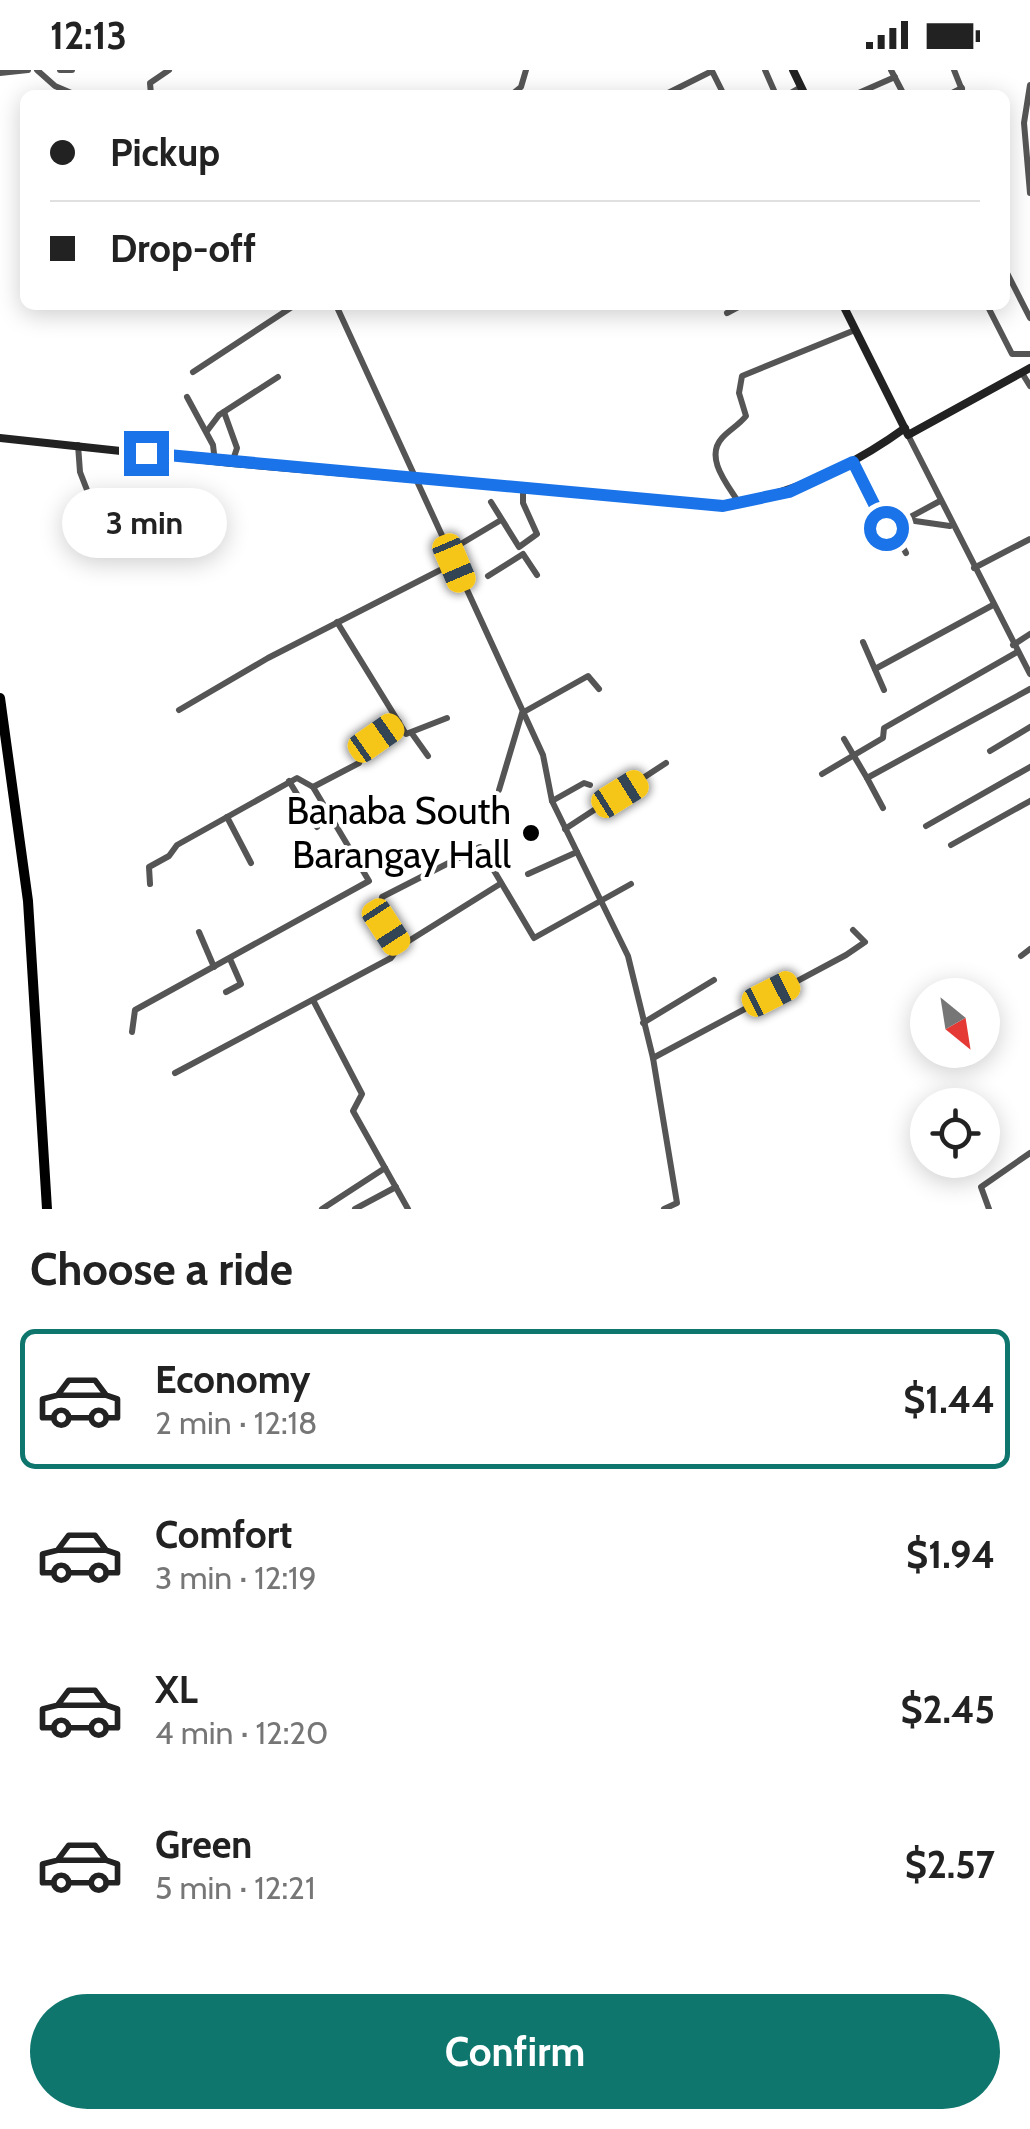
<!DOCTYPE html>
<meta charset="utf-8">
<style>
body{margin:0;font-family:Cabin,sans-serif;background:#f6f6f6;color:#222;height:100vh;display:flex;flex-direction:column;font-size:38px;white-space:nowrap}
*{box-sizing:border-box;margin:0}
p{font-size:32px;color:#767676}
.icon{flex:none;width:55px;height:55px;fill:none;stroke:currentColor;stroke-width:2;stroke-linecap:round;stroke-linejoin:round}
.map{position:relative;height:1139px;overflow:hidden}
.sheet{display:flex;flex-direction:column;background:#fff;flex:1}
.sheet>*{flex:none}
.hud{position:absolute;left:20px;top:20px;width:990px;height:220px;border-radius:15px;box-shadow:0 5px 25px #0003;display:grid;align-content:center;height:220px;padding:0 30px;background:#fff}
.needle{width:65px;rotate:150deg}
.controls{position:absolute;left:910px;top:908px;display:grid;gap:20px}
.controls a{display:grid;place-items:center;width:90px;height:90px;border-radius:50%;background:#fff;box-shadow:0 5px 25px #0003;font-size:50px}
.end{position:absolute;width:45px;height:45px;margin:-22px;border:12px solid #1a73e8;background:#fff;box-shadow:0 0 0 5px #fff}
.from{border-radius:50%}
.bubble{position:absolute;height:70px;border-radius:35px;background:#fff;box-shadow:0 5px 25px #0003;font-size:32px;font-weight:700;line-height:70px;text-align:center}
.car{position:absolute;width:30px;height:60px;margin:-30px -15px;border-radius:12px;box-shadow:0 0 8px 2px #0007;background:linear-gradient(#f5c518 24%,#345 0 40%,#f5c518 0 76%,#345 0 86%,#f5c518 0)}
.hud b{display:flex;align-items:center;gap:35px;height:95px;font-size:38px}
.hud b+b{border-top:2px solid #e0e0e0}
.hud i{width:25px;height:25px;background:#222}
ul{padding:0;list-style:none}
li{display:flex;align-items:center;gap:30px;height:140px;margin:0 20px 15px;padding:0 10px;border:5px solid transparent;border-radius:15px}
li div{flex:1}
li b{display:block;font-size:38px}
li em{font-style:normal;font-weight:700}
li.on{border-color:#0f766e}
li>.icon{width:90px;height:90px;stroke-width:1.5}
h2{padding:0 30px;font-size:45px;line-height:120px}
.cta{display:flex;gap:20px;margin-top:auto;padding:20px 30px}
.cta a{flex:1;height:115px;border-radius:60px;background:#0f766e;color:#fff;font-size:40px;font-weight:700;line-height:115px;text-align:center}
.status{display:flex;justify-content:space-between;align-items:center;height:70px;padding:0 50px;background:#fff;direction:ltr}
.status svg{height:28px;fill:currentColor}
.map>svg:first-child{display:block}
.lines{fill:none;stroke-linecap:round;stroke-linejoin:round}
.street{stroke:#555;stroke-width:6}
.secondary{stroke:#222;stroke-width:8}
.highway{stroke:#000;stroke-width:10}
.route{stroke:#1a73e8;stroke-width:12}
.poi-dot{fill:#000;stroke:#fff;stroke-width:4}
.labels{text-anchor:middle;stroke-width:8;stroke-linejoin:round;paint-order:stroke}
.poi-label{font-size:38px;fill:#000;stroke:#fff;text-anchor:end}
</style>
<div class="status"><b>12:13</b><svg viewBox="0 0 49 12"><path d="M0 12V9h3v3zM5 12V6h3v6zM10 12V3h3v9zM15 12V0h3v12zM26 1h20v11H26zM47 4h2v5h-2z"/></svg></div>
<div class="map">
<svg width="1030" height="1139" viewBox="0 0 1030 1139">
<rect width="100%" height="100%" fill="#fff"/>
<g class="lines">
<g class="street">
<path d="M 37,0 L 55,16 L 76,25"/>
<path d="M 60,0 L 72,0"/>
<path d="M 765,0 L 776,25"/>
<path d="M 891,0 L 904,25"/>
<path d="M 954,0 L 964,25"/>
<path d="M 0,3 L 28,0"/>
<path d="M 1030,15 L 1024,53 L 1030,123"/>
<path d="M 151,25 L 150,13 L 169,0"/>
<path d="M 511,25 L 521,17 L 526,0"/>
<path d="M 664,25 L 712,1 L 724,25"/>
<path d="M 787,25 L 801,17"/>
<path d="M 854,25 L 895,7"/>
<path d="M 948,25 L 962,18"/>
<path d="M 1005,199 L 1030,248"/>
<path d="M 336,235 L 543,685 L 552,731 L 628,886 L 653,988 L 677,1133 L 664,1139"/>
<path d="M 987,235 L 1012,284 L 1030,284"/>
<path d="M 727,243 L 742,235"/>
<path d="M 193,302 L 295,235"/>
<path d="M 1022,303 L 1030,316"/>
<path d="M 187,327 L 213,375 L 215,392"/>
<path d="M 224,342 L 237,378 L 232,393"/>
<path d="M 207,361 L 219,345 L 278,307"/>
<path d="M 908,365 L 1030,604"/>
<path d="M 78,375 L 80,402 L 94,438"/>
<path d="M 853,392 L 888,459 L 940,431"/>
<path d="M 491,432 L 519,477 L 537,464 L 523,433 L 523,421"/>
<path d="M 739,433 C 728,415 704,388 722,368 C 729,360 739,355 746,346 L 739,323 L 742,306 L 855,260"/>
<path d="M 908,450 L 950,456"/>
<path d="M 892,457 L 906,483"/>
<path d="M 449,481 L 501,450"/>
<path d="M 974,498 L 1030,469"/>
<path d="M 488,506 L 523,484 L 537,505"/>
<path d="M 337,552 L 406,664 L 447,648"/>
<path d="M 863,572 L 884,620"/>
<path d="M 1013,575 L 1030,564"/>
<path d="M 875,599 L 993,535"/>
<path d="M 179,640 L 268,588 L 454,493"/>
<path d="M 413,665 L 428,686"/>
<path d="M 844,669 L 867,708"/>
<path d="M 990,681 L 1030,657"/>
<path d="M 822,704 L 883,668 L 884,658 L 1017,582"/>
<path d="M 289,711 L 317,757"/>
<path d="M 313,717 L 359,693 L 371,672 L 399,652"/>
<path d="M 499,720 L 522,643 L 588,606 L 599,619"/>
<path d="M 552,731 L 584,713 L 590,715"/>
<path d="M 883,738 L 867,708 L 1030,619"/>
<path d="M 227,747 L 251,793"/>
<path d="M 926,756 L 1030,697"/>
<path d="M 565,759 L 666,693"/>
<path d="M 951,775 L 1030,731"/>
<path d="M 528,804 L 577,782"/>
<path d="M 199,862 L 214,897"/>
<path d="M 399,877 L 380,841 L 382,827 L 480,777 L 534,868 L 631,814"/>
<path d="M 1021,886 L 1030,879"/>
<path d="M 226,922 L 241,914 L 230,889"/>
<path d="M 313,930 L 362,1024 L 353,1041 L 408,1139"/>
<path d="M 643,953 L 714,910"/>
<path d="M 132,962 L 135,940 L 369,811 L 313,717 L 297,708 L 177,775 L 169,786 L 149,797 L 150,814"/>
<path d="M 653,988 L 846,885 L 865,872 L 853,860"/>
<path d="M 175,1003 L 391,888 L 399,877 L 500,814"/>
<path d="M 322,1139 L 385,1098"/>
<path d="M 355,1139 L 396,1117"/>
<path d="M 989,1139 L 981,1117 L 1030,1083"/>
</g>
<g class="secondary">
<path d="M 793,0 L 805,25"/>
<path d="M 843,235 L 908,365 L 1030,298"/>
<path d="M 0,368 L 232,393 L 723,436 C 790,425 850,398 905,358"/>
</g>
<path class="highway" d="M 0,628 L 28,831 L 47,1139"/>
</g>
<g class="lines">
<path class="route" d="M 146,383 L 723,436 L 789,422 L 853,392 L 886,458"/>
</g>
<circle class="poi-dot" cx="531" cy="763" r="10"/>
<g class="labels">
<g class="poi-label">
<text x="511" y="754">Banaba South<tspan x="511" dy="44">Barangay Hall</tspan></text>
</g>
</g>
</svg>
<div class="controls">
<a><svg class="needle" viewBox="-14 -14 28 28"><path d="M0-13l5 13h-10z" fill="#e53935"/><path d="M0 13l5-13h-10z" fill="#767676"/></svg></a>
<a><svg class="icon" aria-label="locate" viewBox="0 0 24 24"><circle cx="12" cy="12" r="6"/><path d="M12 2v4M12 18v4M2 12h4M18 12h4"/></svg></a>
</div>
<i class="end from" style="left:886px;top:458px"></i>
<i class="end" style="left:146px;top:383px"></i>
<div class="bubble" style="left:62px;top:418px;width:165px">3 min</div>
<i class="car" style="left:454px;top:493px;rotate:157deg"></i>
<i class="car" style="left:376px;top:668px;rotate:55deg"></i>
<i class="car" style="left:620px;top:724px;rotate:58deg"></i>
<i class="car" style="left:386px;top:857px;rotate:147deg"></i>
<i class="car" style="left:771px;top:924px;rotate:63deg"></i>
<div class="hud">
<b><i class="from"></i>Pickup</b>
<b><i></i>Drop-off</b>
</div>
</div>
<section class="sheet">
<h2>Choose a ride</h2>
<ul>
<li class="on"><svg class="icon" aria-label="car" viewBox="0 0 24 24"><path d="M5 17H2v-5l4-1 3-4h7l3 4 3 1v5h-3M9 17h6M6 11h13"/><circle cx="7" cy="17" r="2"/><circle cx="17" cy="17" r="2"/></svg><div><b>Economy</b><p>2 min · 12:18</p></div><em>$1.44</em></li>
<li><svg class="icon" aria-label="car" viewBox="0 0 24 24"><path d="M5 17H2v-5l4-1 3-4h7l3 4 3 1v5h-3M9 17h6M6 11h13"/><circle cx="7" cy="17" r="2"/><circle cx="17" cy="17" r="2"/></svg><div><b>Comfort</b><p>3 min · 12:19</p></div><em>$1.94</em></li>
<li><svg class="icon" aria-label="car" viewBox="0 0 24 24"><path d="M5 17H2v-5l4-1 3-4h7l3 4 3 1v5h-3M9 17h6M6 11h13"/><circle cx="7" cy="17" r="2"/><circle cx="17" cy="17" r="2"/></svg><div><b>XL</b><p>4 min · 12:20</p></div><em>$2.45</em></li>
<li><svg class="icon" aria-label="car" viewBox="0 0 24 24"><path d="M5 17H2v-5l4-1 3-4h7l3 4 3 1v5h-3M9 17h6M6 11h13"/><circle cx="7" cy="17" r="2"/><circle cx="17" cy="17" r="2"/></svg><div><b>Green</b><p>5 min · 12:21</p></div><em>$2.57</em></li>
</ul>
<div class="cta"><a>Confirm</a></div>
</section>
